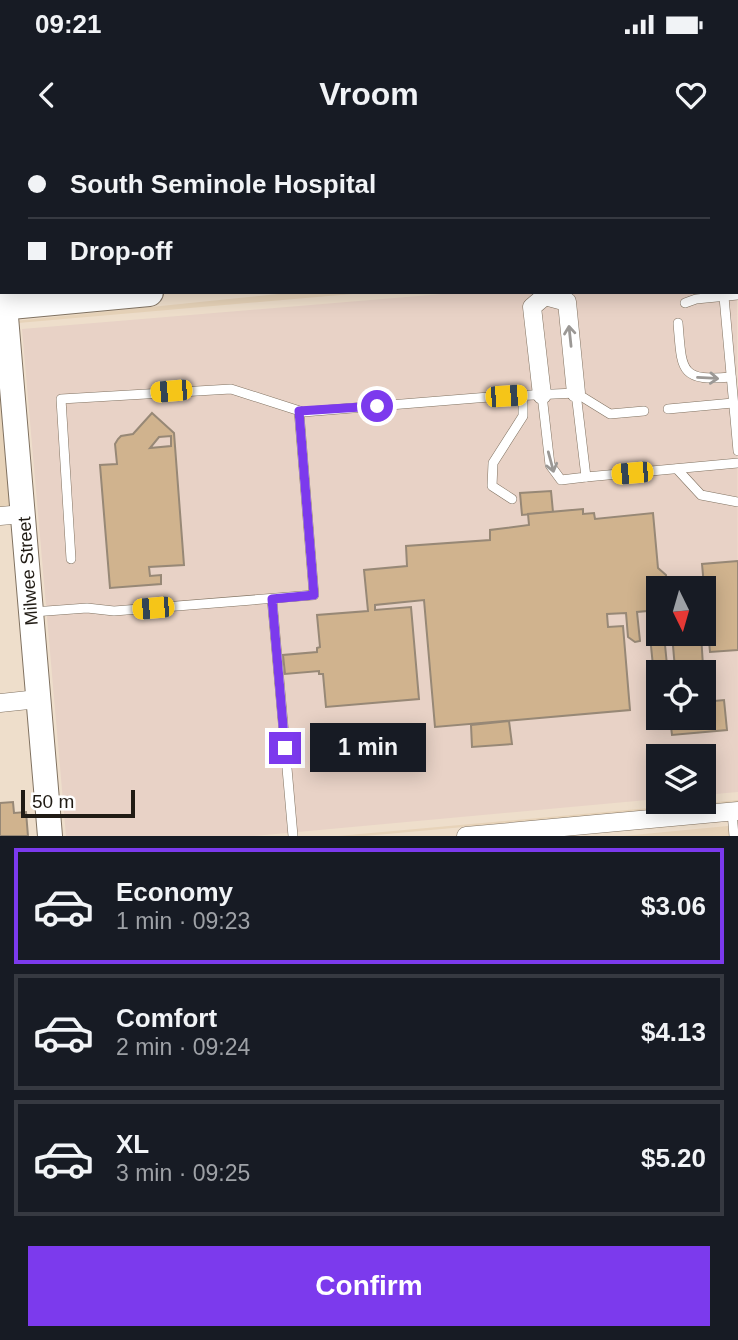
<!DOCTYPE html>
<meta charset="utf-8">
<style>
body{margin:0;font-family:Arial,sans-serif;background:#242831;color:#f1f3f6;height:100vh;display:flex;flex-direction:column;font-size:26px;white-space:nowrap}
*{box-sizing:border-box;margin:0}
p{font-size:23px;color:#9ea1a6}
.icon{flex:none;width:38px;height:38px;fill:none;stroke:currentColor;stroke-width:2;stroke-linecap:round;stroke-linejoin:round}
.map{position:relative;height:696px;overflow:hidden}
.details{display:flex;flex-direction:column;background:#171b24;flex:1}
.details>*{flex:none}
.top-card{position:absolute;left:0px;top:0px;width:738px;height:154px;box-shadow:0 4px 18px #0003;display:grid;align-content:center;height:154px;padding:0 28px;background:#171b24}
.needle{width:46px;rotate:175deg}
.fabs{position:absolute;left:646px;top:436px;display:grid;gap:14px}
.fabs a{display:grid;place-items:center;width:70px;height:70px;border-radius:0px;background:#171b24;box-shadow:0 4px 18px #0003;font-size:35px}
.scale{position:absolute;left:21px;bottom:18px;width:114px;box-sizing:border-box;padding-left:7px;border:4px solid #201b14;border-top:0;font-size:19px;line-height:24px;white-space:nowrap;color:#201b14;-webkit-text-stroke:5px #fff;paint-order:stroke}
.end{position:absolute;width:32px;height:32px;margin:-16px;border:9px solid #7c3aed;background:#fff;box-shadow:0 0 0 4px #fff}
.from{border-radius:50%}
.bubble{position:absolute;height:49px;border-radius:0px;background:#171b24;box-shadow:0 4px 18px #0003;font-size:23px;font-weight:600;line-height:49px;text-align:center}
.car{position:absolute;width:21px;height:42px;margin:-21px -10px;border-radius:9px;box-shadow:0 0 5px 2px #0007;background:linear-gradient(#f5c518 24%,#345 0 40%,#f5c518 0 76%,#345 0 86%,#f5c518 0)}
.top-card b{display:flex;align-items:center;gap:24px;height:66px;font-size:26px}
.top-card b+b{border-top:2px solid #363941}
.top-card i{width:18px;height:18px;background:#f1f3f6}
ul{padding:12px 0 0;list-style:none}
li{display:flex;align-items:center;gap:21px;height:116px;margin:0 14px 10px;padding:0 14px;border:4px solid #363941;border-radius:0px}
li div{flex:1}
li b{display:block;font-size:26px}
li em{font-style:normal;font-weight:600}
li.selected{border-color:#7c3aed}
li>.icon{width:63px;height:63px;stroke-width:1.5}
.action{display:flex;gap:14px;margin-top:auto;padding:14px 28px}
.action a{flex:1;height:80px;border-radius:0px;background:#7c3aed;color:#fff;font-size:28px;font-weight:600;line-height:80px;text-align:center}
.status{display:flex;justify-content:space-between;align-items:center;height:49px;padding:0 35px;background:#171b24;direction:ltr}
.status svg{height:19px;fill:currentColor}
header{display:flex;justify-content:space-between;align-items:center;height:91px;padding:0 28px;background:#171b24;font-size:32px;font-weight:600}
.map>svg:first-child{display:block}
.built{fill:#e7d3b9}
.medical{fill:#e8d2c6;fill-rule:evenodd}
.building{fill:#d0b38e;stroke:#978876;stroke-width:2;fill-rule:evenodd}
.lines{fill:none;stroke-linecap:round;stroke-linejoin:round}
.lane-casing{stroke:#807261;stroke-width:10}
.street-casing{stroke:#807261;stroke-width:19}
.secondary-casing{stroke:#807261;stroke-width:26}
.primary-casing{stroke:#807261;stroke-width:30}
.lane{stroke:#fff;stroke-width:9}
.street{stroke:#fff;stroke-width:18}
.secondary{stroke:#fff;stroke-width:24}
.primary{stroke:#fff;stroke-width:28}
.oneway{stroke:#9b9895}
.route{stroke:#7c3aed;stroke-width:9}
.labels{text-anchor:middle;stroke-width:5;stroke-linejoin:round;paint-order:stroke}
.street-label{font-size:18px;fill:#201b14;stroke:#fff}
</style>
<div class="status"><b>09:21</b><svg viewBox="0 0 49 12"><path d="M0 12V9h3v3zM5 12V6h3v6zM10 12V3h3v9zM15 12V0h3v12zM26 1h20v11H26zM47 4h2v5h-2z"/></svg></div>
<header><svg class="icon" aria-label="back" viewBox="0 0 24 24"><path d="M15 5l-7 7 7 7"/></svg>Vroom<svg class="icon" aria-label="heart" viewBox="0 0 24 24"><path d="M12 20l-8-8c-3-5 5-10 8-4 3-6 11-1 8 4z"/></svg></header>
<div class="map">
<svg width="738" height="696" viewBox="0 0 738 696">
<rect width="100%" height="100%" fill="#eedecb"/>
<g class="built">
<path d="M 0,0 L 493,0 L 493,2 L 2,2 L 2,82 Z"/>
<path d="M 298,152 L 375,152 L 18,183 L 14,181 Z"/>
<path d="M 0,197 L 15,366 L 0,368 Z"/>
<path d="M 738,660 L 738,662 L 365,696 L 338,696 Z"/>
<path d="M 738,685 L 738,696 L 623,696 Z"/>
</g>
<path class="medical" d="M 737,130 L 738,652 L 704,655 L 704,616 L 658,616 L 658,659 L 254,696 L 66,696 L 22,189 L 466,152 L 737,152 ZM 658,448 L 704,448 L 704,494 L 658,494 ZM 658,532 L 704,532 L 704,578 L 658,578 Z"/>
<g class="building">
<path d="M 199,0 L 311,0 L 312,2 L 199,2 Z"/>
<path d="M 602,0 L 679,0 L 679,2 L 603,2 Z"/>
<path d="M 152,273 L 174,293 L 184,425 L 149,427 L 150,436 L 161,435 L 161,444 L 110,448 L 100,325 L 117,324 L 115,304 L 118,299 L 121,296 L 133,294 ZM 171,296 L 171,306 L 150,308 L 159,297 Z"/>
<path d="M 551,351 L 553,372 L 522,375 L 520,353 Z"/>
<path d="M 583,369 L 583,374 L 594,373 L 595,379 L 653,373 L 658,428 L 666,435 L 667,448 L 658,448 L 658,470 L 637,472 L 640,501 L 635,502 L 628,497 L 626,473 L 607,474 L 608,487 L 623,486 L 630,570 L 435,587 L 424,460 L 375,465 L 375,470 L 411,467 L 419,559 L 326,567 L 323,534 L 319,534 L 319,531 L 285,534 L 283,515 L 317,512 L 317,508 L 320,507 L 317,475 L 368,471 L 364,430 L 407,426 L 406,406 L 490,400 L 490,390 L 529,385 L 528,374 Z"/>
<path d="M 738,421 L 738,510 L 710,512 L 702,424 Z"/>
<path d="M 672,494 L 701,494 L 703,526 L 675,529 Z"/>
<path d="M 664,495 L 667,525 L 653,526 L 650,496 Z"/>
<path d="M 724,560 L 727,590 L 672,595 L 670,578 L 704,578 L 704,562 Z"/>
<path d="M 509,581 L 512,604 L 472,607 L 471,585 Z"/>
<path d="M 13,662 L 14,673 L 26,672 L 28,696 L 0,696 L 0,663 Z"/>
</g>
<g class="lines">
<g class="lane-casing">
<g id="lane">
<path d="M 161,0 L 161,2"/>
<path d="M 330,0 L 330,2"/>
<path d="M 474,0 L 474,2"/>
<path d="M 593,0 L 593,2"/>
<path d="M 734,0 L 734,2"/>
<path d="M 737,25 L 738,35"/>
<path d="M 724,157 L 738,311"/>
<path d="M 685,163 L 696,159 L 738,155"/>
<path d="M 678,183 C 682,230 679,242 731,237"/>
<path d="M 542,255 L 550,325 L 561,340 L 586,337 L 576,253"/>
<path d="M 668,269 L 733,263"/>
<path d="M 677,329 L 701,355 L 738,362"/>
<path d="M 586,337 L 738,323"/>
<path d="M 512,359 L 492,346 L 493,323 L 523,276 L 523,255"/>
<path d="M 71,419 L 61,259 L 231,249 L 303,272 L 489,257 L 576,253 L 610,274 L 644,271"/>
<path d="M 272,459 L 293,696"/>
<path d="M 33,472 L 87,468 L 114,471 L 314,455 L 299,271"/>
<path d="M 732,672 L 734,696"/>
</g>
</g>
<g class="street-casing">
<g id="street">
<path d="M 545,156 L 567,162 L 576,253"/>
<path d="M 542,255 L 532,167 L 545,156"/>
<path d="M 0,376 L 23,374"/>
<path d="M 0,563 L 38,559"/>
<path d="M 466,696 L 738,671"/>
</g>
</g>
<g class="secondary-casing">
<g id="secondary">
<path d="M 531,0 L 531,2"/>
<path d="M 5,165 L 50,696"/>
</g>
</g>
<g class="primary-casing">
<g id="primary">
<path d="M 737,69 L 738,69"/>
<path d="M 737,99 L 738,98"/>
<path d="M 0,137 L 2,137"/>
<path d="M 0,166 L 149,152"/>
</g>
</g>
<use href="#lane" class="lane"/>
<use href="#street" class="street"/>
<use href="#secondary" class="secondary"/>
<use href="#primary" class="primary"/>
</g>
<defs><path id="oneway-shaft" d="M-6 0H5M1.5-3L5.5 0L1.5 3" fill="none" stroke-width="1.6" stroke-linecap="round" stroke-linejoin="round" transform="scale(1.75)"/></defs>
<g class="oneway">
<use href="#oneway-shaft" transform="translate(570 196) rotate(-96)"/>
<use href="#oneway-shaft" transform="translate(708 238) rotate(3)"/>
<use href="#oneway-shaft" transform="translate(551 322) rotate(75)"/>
</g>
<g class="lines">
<path class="route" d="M 285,608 L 272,459 L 314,455 L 299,271 L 377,266"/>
</g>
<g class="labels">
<g class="street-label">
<text transform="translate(28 431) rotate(-94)" y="6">Milwee Street</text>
</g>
</g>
</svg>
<div class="fabs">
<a><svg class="needle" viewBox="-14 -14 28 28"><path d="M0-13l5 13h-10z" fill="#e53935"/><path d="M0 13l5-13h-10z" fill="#9ea1a6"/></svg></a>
<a><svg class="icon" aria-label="locate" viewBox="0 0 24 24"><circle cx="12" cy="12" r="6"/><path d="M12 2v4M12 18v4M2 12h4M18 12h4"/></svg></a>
<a><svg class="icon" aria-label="layers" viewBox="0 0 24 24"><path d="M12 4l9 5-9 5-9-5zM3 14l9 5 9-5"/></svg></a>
</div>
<div class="scale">50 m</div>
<i class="end from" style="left:377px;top:266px"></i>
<i class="end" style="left:285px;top:608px"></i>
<div class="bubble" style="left:310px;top:583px;width:116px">1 min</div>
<i class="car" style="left:171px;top:251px;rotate:265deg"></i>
<i class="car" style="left:506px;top:256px;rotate:86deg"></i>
<i class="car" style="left:632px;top:333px;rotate:265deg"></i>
<i class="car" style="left:153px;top:468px;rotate:265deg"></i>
<div class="top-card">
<b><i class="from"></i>South Seminole Hospital</b>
<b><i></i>Drop-off</b>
</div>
</div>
<section class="details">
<ul>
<li class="selected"><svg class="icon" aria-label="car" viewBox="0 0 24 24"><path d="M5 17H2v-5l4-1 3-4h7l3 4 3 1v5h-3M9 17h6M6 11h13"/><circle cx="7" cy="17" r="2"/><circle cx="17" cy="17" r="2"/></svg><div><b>Economy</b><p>1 min · 09:23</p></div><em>$3.06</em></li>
<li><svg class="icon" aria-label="car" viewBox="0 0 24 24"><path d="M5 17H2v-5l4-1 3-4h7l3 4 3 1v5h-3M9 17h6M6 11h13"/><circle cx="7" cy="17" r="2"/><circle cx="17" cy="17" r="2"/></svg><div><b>Comfort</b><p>2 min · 09:24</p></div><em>$4.13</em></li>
<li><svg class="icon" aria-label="car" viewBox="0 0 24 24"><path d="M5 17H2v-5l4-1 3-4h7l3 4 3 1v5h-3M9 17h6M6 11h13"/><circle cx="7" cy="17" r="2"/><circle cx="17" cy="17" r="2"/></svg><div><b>XL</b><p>3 min · 09:25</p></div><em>$5.20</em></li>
</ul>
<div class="action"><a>Confirm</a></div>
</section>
